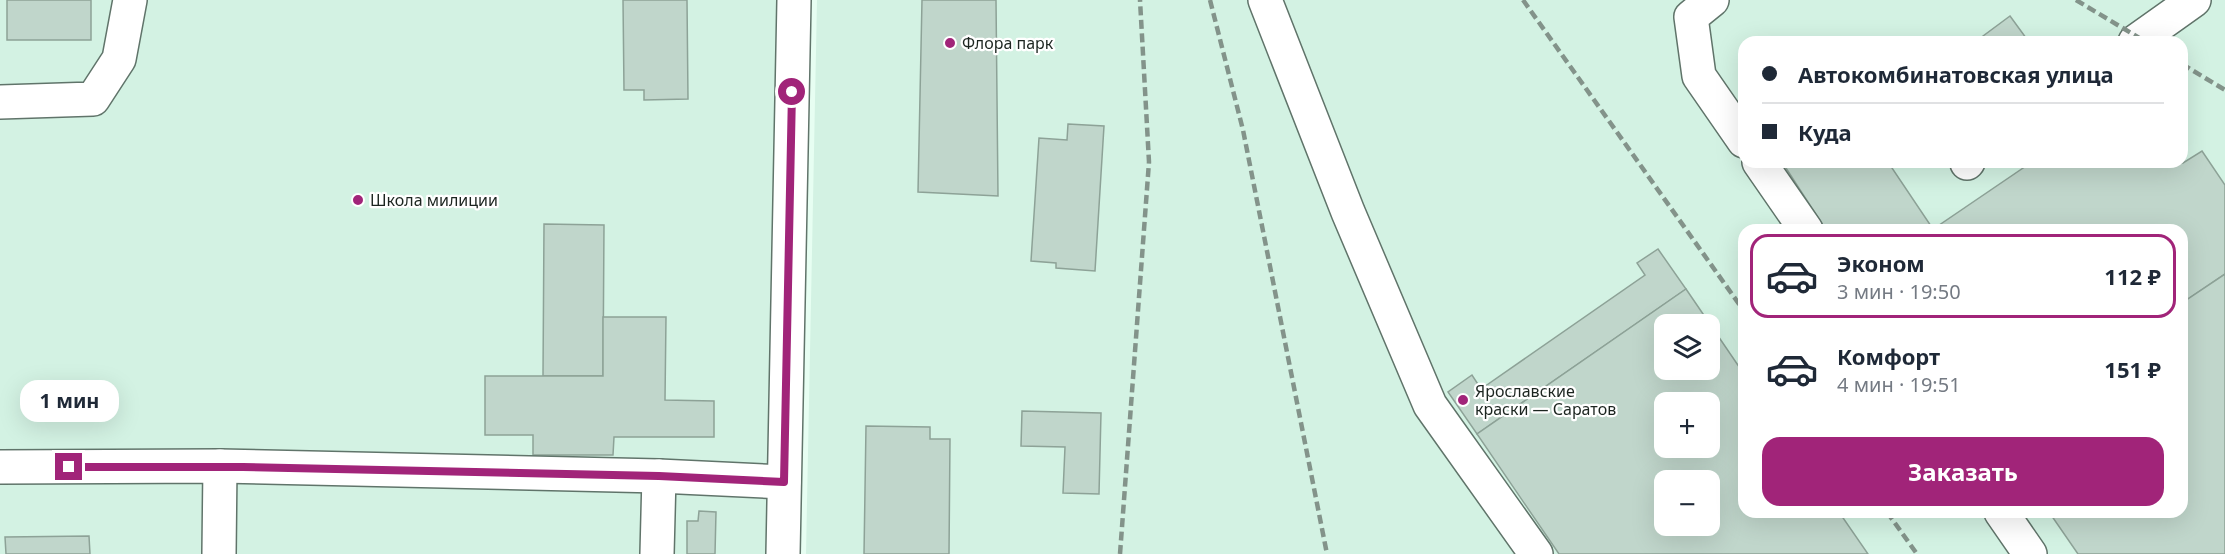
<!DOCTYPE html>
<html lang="ru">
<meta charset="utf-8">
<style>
body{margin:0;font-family:"Noto Sans",sans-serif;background:#f6f6f7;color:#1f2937;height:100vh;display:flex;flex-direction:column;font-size:22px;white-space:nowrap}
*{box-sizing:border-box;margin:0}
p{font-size:20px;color:#747a83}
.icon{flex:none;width:33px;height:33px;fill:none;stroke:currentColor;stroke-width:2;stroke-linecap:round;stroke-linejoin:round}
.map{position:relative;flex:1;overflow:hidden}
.sheet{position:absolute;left:1738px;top:224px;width:450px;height:294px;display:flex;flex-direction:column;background:#fff;border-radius:18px;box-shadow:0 6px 24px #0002}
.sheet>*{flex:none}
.guide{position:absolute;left:1738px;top:36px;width:450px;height:132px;border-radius:18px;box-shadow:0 6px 24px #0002;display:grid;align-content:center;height:132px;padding:0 24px;background:#fff}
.buttons{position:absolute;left:1654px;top:314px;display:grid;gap:12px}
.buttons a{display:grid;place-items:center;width:66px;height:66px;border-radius:12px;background:#fff;box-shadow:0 6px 24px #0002;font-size:30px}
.end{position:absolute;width:27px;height:27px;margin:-14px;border:8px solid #a12479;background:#fff;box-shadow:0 0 0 3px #fff}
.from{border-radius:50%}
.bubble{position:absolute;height:42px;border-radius:18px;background:#fff;box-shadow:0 6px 24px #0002;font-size:20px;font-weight:700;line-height:42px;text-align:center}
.guide b{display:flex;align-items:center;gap:21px;height:57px;font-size:22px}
.guide b+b{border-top:2px solid #e0e1e3}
.guide i{width:15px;height:15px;background:#1f2937}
ul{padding:10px 0 0;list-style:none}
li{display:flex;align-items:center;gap:18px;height:84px;margin:0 12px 9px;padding:0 12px;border:3px solid transparent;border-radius:18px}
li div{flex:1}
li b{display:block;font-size:22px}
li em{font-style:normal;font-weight:700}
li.selected{border-color:#a12479}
li>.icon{width:54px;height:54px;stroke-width:1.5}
.action{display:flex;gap:12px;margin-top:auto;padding:12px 24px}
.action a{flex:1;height:69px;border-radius:18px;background:#a12479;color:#fff;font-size:24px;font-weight:700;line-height:69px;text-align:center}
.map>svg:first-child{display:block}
.built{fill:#d3f2e3;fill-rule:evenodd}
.building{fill:#c0d6cb;stroke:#8da297;stroke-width:1.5;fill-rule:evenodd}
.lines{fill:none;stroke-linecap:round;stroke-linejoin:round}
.minor-casing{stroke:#60746a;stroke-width:36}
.minor{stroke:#fff;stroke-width:33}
.rail{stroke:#83938a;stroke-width:4.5;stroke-dasharray:9 4.5;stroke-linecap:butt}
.route{stroke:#a12479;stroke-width:8}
.poi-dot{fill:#a12479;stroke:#fff;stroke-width:2}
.labels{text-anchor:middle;stroke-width:4.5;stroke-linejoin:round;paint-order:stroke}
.poi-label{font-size:16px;fill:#1c2520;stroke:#fff;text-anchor:start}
</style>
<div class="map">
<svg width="2225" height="554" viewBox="0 0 2225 554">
<rect width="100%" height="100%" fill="#e7fef2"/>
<g class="built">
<path d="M 0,0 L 778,0 L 768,554 L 0,554 Z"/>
<path d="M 817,0 L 2225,0 L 2225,554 L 806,554 ZM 1744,42 L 2182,42 L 2182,162 L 1744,162 ZM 1744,230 L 2182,230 L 2182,512 L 1744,512 ZM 1665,324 L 1710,324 L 1710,369 L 1665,369 ZM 1665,402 L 1710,402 L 1710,447 L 1665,447 ZM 1665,480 L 1710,480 L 1710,525 L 1665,525 Z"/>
</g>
<g class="building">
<rect x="7" y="0" width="84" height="40"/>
<path d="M 623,0 L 687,0 L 688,99 L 644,100 L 644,90 L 624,90 Z"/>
<path d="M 922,0 L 996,0 L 998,196 L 918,192 Z"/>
<path d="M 2010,16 L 2029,42 L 1975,42 Z"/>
<path d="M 1068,124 L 1104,126 L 1095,271 L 1056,268 L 1056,263 L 1031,261 L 1039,138 L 1067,140 Z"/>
<path d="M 2202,151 L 2225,185 L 2225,274 L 2182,303 L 2182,230 L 1932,230 L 2032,162 L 2183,163 Z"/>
<path d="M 1789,162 L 1888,162 L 1933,229 L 1826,230 L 1784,165 Z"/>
<path d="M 544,224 L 604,225 L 603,376 L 543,376 Z"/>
<path d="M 1658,249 L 1686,289 L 1477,434 L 1448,392 L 1472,375 L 1481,389 L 1645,275 L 1637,263 Z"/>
<path d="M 2225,274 L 2225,554 L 2078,554 L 2049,512 L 2182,512 L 2182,303 Z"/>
<path d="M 1686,289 L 1744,374 L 1744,512 L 1839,512 L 1868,554 L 1559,554 L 1477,434 ZM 1665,324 L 1710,324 L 1710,369 L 1665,369 ZM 1665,402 L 1710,402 L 1710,447 L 1665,447 ZM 1665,480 L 1710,480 L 1710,525 L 1665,525 Z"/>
<path d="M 603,317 L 666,317 L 665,400 L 714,401 L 714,437 L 614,437 L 613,455 L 533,455 L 533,435 L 485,435 L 485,376 L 603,376 Z"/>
<path d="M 1022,411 L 1101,413 L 1099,494 L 1063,493 L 1065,447 L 1021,446 Z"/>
<path d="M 866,426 L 930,427 L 930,439 L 950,439 L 949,554 L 864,554 Z"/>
<path d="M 699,511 L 716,512 L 715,554 L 687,554 L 687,521 L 698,521 Z"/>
<path d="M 89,536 L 90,554 L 6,554 L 5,537 Z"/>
</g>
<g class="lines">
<g class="minor-casing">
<g id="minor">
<path d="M 1265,0 L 1348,212 L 1430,405 L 1536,554"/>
<path d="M 1712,0 L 1691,17 L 1699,76 L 1744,141"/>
<path d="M 2135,42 L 2194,0"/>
<path d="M 0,102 L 93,99 L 119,59 L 130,0"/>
<path d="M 1759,162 L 1806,230"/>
<path d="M 1967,163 L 1968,162"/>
<path d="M 0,467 L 220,466 L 659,476 L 784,482"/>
<path d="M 2001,512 L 2030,554"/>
<path d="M 219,554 L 220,466"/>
<path d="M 657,554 L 659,476"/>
<path d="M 783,554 L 794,0"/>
</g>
</g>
<use href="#minor" class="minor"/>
<g class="rail">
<path d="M 1210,0 L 1243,130 L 1327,554"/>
<path d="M 1523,0 L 1744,311"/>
<path d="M 2076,0 L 2146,42"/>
<path d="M 2182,64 L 2225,90"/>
<path d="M 1887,512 L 1917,554"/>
<path d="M 1120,554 L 1149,162 L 1140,0"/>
</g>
</g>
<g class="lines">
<path class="route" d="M 69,467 L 243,467 L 659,476 L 784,482 L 792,92"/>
</g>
<g class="poi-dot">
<circle cx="950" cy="43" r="6"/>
<circle cx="358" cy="200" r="6"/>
<circle cx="1463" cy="400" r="6"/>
</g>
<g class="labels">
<g class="poi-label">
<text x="962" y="49">Флора парк</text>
<text x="370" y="206">Школа милиции</text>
<text x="1475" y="397">Ярославские<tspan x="1475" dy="18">краски — Саратов</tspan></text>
</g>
</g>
</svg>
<div class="buttons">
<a><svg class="icon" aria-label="layers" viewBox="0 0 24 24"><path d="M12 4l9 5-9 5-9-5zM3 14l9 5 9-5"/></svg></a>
<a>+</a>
<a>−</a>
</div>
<i class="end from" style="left:792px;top:92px"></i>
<i class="end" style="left:69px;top:467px"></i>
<div class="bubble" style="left:20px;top:380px;width:99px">1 мин</div>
<div class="guide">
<b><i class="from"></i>Автокомбинатовская улица</b>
<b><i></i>Куда</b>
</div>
<section class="sheet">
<ul>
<li class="selected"><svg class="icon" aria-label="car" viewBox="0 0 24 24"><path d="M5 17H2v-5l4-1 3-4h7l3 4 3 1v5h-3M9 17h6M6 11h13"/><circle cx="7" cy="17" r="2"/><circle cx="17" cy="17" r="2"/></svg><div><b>Эконом</b><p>3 мин · 19:50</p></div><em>112 ₽</em></li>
<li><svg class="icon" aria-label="car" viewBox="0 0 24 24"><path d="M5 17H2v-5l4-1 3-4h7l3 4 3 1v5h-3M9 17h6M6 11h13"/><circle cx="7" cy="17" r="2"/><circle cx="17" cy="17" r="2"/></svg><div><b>Комфорт</b><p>4 мин · 19:51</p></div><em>151 ₽</em></li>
</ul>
<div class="action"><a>Заказать</a></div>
</section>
</div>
